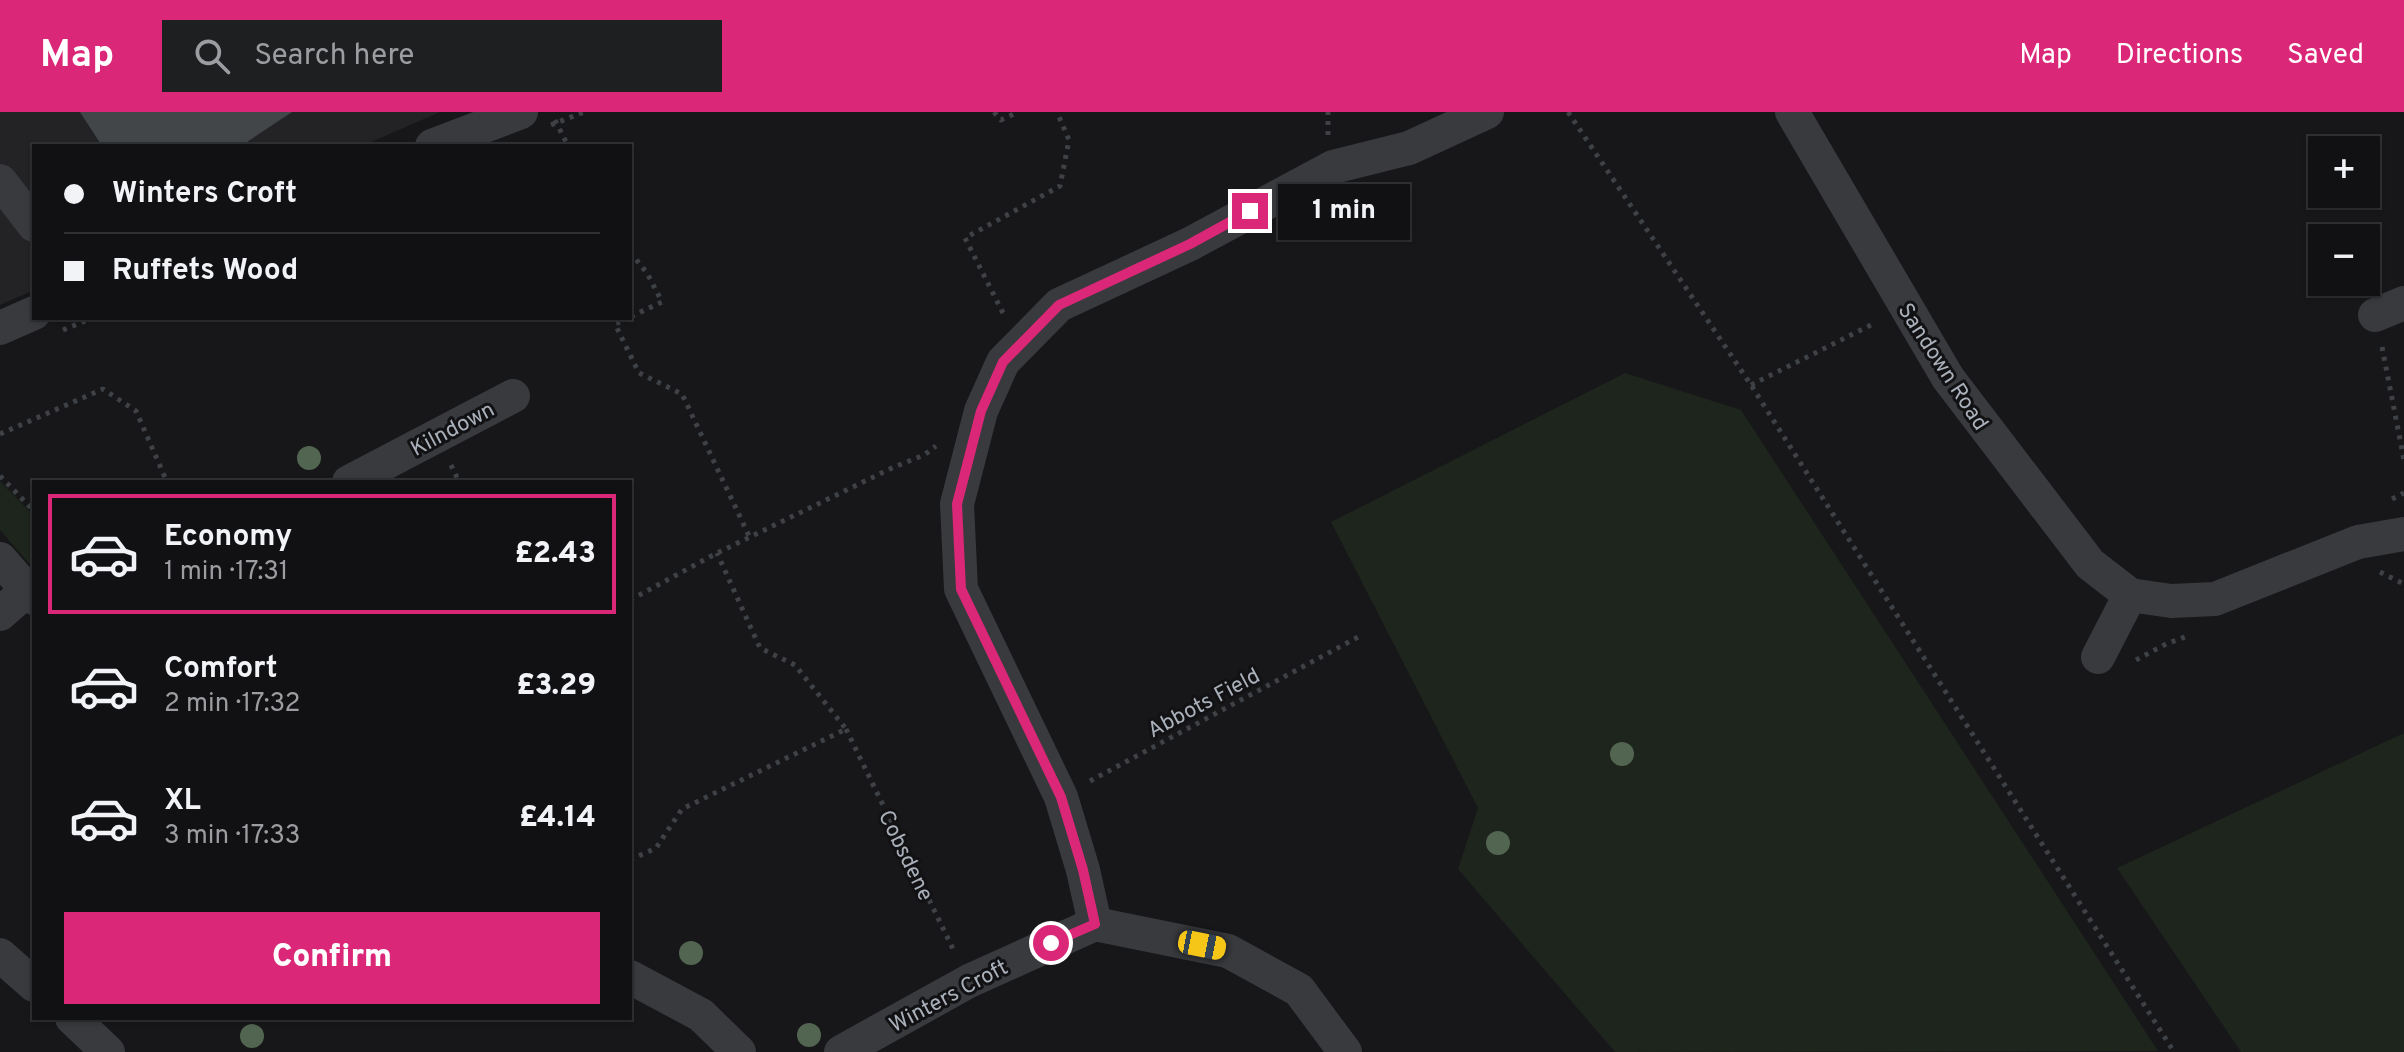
<!DOCTYPE html>
<meta charset="utf-8">
<style>
body{margin:0;font-family:Overpass,sans-serif;background:#1e1f21;color:#f1f3f6;height:100vh;display:flex;flex-direction:column;font-size:30px;white-space:nowrap}
*{box-sizing:border-box;margin:0}
p{font-size:26px;color:#9c9da0}
.icon{flex:none;width:44px;height:44px;fill:none;stroke:currentColor;stroke-width:2;stroke-linecap:round;stroke-linejoin:round}
.map{position:relative;flex:1;overflow:hidden}
.panel{position:absolute;left:32px;top:368px;width:600px;height:540px;display:flex;flex-direction:column;background:#111113;border-radius:0px;box-shadow:0 2px 6px #0004,0 0 0 2px #303133}
.panel>*{flex:none}
.banner{position:absolute;left:32px;top:32px;width:600px;height:176px;border-radius:0px;box-shadow:0 2px 6px #0004,0 0 0 2px #303133;display:grid;align-content:center;height:176px;padding:0 32px;background:#111113}
.buttons{position:absolute;left:2308px;top:24px;display:grid;gap:16px}
.buttons a{display:grid;place-items:center;width:72px;height:72px;border-radius:0px;background:#111113;box-shadow:0 2px 6px #0004,0 0 0 2px #303133;font-size:40px}
.end{position:absolute;width:36px;height:36px;margin:-18px;border:10px solid #db2777;background:#fff;box-shadow:0 0 0 4px #fff}
.from{border-radius:50%}
.bubble{position:absolute;height:56px;border-radius:0px;background:#111113;box-shadow:0 2px 6px #0004,0 0 0 2px #303133;font-size:26px;font-weight:800;line-height:56px;text-align:center}
.car{position:absolute;width:24px;height:48px;margin:-24px -12px;border-radius:10px;box-shadow:0 0 6px 2px #0007;background:linear-gradient(#f5c518 24%,#345 0 40%,#f5c518 0 76%,#345 0 86%,#f5c518 0)}
.banner b{display:flex;align-items:center;gap:28px;height:76px;font-size:30px}
.banner b+b{border-top:2px solid #303133}
.banner i{width:20px;height:20px;background:#f1f3f6}
ul{padding:14px 0 0;list-style:none}
li{display:flex;align-items:center;gap:24px;height:120px;margin:0 16px 12px;padding:0 16px;border:4px solid transparent;border-radius:0px}
li div{flex:1}
li b{display:block;font-size:30px}
li em{font-style:normal;font-weight:800}
li.on{border-color:#db2777}
li>.icon{width:72px;height:72px;stroke-width:1.5}
.primary-button{display:flex;gap:16px;margin-top:auto;padding:16px 32px}
.primary-button a{flex:1;height:92px;border-radius:0px;background:#db2777;color:#fff;font-size:32px;font-weight:800;line-height:92px;text-align:center}
header{display:flex;align-items:center;gap:48px;box-sizing:border-box;height:112px;padding:0 40px;background:#db2777;color:#fff}
header strong{font-size:38px}
nav{display:flex;gap:44px;margin-inline-start:auto;font-size:28px}
.search{width:560px;height:72px;background:#1e1f21;display:flex;align-items:center;gap:20px;box-sizing:border-box;padding:0 28px;border-radius:0px;color:#9c9da0;font-size:30px}
.map>svg:first-child{display:block}
.built{fill:#232326}
.green{fill:#1d251d}
.building{fill:#434649}
.lines{fill:none;stroke-linecap:round;stroke-linejoin:round}
.path{stroke:#3e4146;stroke-width:5;stroke-dasharray:4 6;stroke-linecap:butt}
.minor{stroke:#383a3e;stroke-width:34}
.tree{fill:#526551}
.route{stroke:#db2777;stroke-width:10}
.labels{text-anchor:middle;stroke-width:6;stroke-linejoin:round;paint-order:stroke}
.street-label{font-size:22px;fill:#a9b0ba;stroke:#121214}
</style>
<header>
<strong>Map</strong>
<div class="search"><svg class="icon" aria-label="search" viewBox="0 0 24 24"><circle cx="10" cy="10" r="6"/><path d="M15 15l6 6"/></svg>Search here</div>
<nav><a>Map</a><a>Directions</a><a>Saved</a></nav>
</header>
<div class="map">
<svg width="2404" height="940" viewBox="0 0 2404 940">
<rect width="100%" height="100%" fill="#171719"/>
<path class="built" d="M 0,0 L 440,0 L 362,34 L 34,34 L 34,178 L 0,193 Z"/>
<g class="green">
<path d="M 1625,261 L 1741,298 L 2158,939 L 1615,940 L 1458,757 L 1478,696 L 1331,410 Z"/>
<path d="M 0,369 L 34,404 L 34,457 L 0,418 Z"/>
<path d="M 2404,621 L 2404,940 L 2241,940 L 2117,756 Z"/>
</g>
<path class="building" d="M 80,0 L 292,0 L 241,34 L 102,34 Z"/>
<g class="lines">
<g class="path">
<path d="M 994,0 L 1001,8 L 1018,0"/>
<path d="M 1568,0 L 1751,273 L 2174,940"/>
<path d="M 555,8 L 568,34"/>
<path d="M 551,13 L 584,0"/>
<path d="M 1328,23 L 1328,0"/>
<path d="M 630,140 L 647,161 L 662,190 L 630,205"/>
<path d="M 1003,201 L 965,126 L 1060,74 L 1069,28 L 1057,0"/>
<path d="M 629,206 L 615,212 L 639,261 L 682,282 L 750,426"/>
<path d="M 63,218 L 92,206"/>
<path d="M 2382,235 L 2404,348"/>
<path d="M 1751,273 L 1875,211"/>
<path d="M 0,322 L 103,277 L 136,299 L 167,370"/>
<path d="M 451,353 L 459,370"/>
<path d="M 0,364 L 34,399"/>
<path d="M 2392,387 L 2404,381"/>
<path d="M 2380,460 L 2404,472"/>
<path d="M 630,488 L 717,441 L 892,356 L 924,343 L 936,334"/>
<path d="M 2136,548 L 2166,532 L 2185,525"/>
<path d="M 846,617 L 954,839"/>
<path d="M 1090,669 L 1360,524"/>
<path d="M 630,748 L 656,736 L 682,697 L 846,617 L 795,553 L 760,536 L 717,441"/>
</g>
<g class="minor">
<path d="M 1792,0 L 1948,266 L 2090,452 L 2130,483"/>
<path d="M 432,34 L 521,0"/>
<path d="M 0,69 L 34,113"/>
<path d="M 2375,203 L 2404,191"/>
<path d="M 0,216 L 34,201"/>
<path d="M 349,370 L 513,284"/>
<path d="M 0,447 L 34,486"/>
<path d="M 0,502 L 26,479"/>
<path d="M 2098,545 L 2130,483 L 2171,489 L 2215,487 L 2358,430 L 2404,422"/>
<path d="M 1095,812 L 1083,758 L 1061,685 L 961,477 L 957,392 L 981,299 L 1003,250 L 1059,193 L 1190,132 L 1333,55 L 1409,36 L 1487,0"/>
<path d="M 0,843 L 34,873"/>
<path d="M 630,865 L 701,903 L 739,940"/>
<path d="M 72,906 L 108,940"/>
<path d="M 841,940 L 969,869 L 1095,812 L 1228,839 L 1299,878 L 1345,940"/>
</g>
</g>
<g class="tree">
<circle cx="309" cy="346" r="12"/>
<circle cx="1622" cy="642" r="12"/>
<circle cx="1498" cy="731" r="12"/>
<circle cx="691" cy="841" r="12"/>
<circle cx="809" cy="923" r="12"/>
<circle cx="252" cy="924" r="12"/>
</g>
<g class="lines">
<path class="route" d="M 1051,831 L 1095,812 L 1083,758 L 1061,685 L 961,477 L 957,392 L 981,299 L 1003,250 L 1059,193 L 1190,132 L 1250,99"/>
</g>
<g class="labels">
<g class="street-label">
<text transform="translate(1944 254) rotate(57)" y="8">Sandown Road</text>
<text transform="translate(452 316) rotate(-28)" y="8">Kilndown</text>
<text transform="translate(1203 590) rotate(-28)" y="8">Abbots Field</text>
<text transform="translate(907 743) rotate(64)" y="8">Cobsdene</text>
<text transform="translate(948 883) rotate(-28)" y="8">Winters Croft</text>
</g>
</g>
</svg>
<div class="buttons">
<a>+</a>
<a>−</a>
</div>
<i class="end from" style="left:1051px;top:831px"></i>
<i class="end" style="left:1250px;top:99px"></i>
<div class="bubble" style="left:1278px;top:72px;width:132px">1 min</div>
<i class="car" style="left:1202px;top:833px;rotate:101deg"></i>
<div class="banner">
<b><i class="from"></i>Winters Croft</b>
<b><i></i>Ruffets Wood</b>
</div>
<section class="panel">
<ul>
<li class="on"><svg class="icon" aria-label="car" viewBox="0 0 24 24"><path d="M5 17H2v-5l4-1 3-4h7l3 4 3 1v5h-3M9 17h6M6 11h13"/><circle cx="7" cy="17" r="2"/><circle cx="17" cy="17" r="2"/></svg><div><b>Economy</b><p>1 min · 17:31</p></div><em>£2.43</em></li>
<li><svg class="icon" aria-label="car" viewBox="0 0 24 24"><path d="M5 17H2v-5l4-1 3-4h7l3 4 3 1v5h-3M9 17h6M6 11h13"/><circle cx="7" cy="17" r="2"/><circle cx="17" cy="17" r="2"/></svg><div><b>Comfort</b><p>2 min · 17:32</p></div><em>£3.29</em></li>
<li><svg class="icon" aria-label="car" viewBox="0 0 24 24"><path d="M5 17H2v-5l4-1 3-4h7l3 4 3 1v5h-3M9 17h6M6 11h13"/><circle cx="7" cy="17" r="2"/><circle cx="17" cy="17" r="2"/></svg><div><b>XL</b><p>3 min · 17:33</p></div><em>£4.14</em></li>
</ul>
<div class="primary-button"><a>Confirm</a></div>
</section>
</div>
